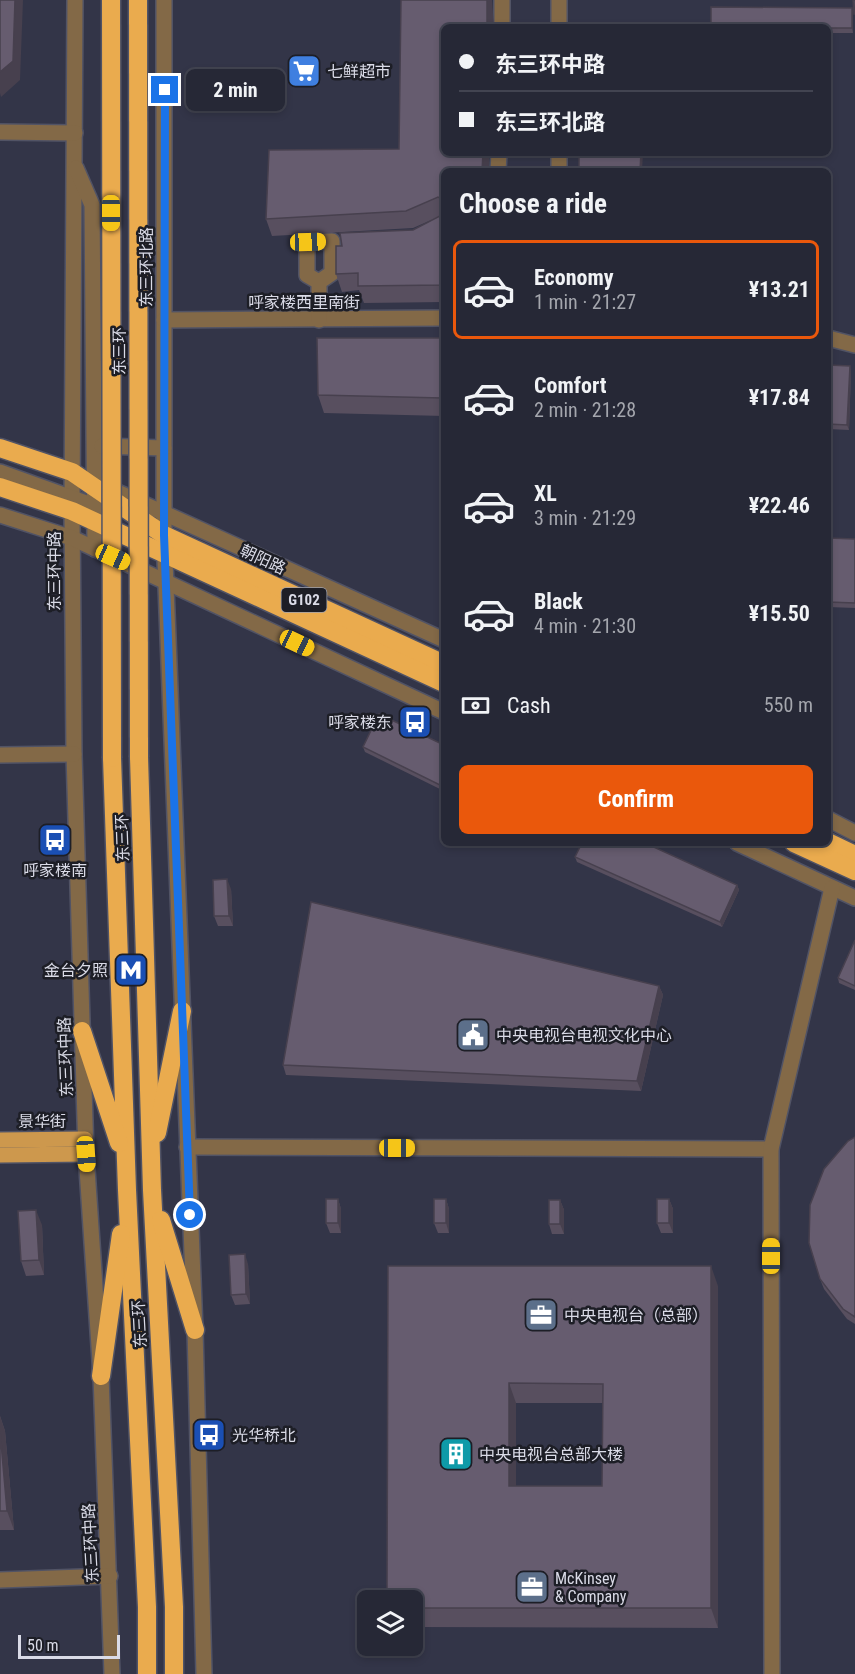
<!DOCTYPE html>
<meta charset="utf-8">
<style>
body{margin:0;font-family:"Roboto Condensed","Noto Sans SC",sans-serif;background:#2e303e;color:#f1f3f6;height:100vh;display:flex;flex-direction:column;font-size:22px;white-space:nowrap}
*{box-sizing:border-box;margin:0}
p{font-size:20px;color:#a4a6ad}
.icon{flex:none;width:33px;height:33px;fill:none;stroke:currentColor;stroke-width:2;stroke-linecap:round;stroke-linejoin:round}
.map{position:relative;flex:1;overflow:hidden}
.details{position:absolute;left:441px;top:168px;width:390px;height:678px;display:flex;flex-direction:column;background:#262836;border-radius:9px;box-shadow:0 3px 9px #0003,0 0 0 2px #424451}
.details>*{flex:none}
.banner{position:absolute;left:441px;top:24px;width:390px;height:132px;border-radius:9px;box-shadow:0 3px 9px #0003,0 0 0 2px #424451;display:grid;align-content:center;height:132px;padding:0 18px;background:#262836}
.fabs{position:absolute;left:357px;top:1590px;display:grid;gap:12px}
.fabs a{display:grid;place-items:center;width:66px;height:66px;border-radius:9px;background:#262836;box-shadow:0 3px 9px #0003,0 0 0 2px #424451;font-size:30px}
.scale{position:absolute;left:18px;bottom:15px;width:102px;box-sizing:border-box;padding-left:6px;border:3px solid #dadbe7;border-top:0;font-size:16px;line-height:21px;white-space:nowrap;color:#dadbe7;-webkit-text-stroke:4px #1d1e26;paint-order:stroke}
.end{position:absolute;width:27px;height:27px;margin:-14px;border:8px solid #1a73e8;background:#fff;box-shadow:0 0 0 3px #fff}
.from{border-radius:50%}
.bubble{position:absolute;height:42px;border-radius:9px;background:#262836;box-shadow:0 3px 9px #0003,0 0 0 2px #424451;font-size:20px;font-weight:700;line-height:42px;text-align:center}
.car{position:absolute;width:18px;height:36px;margin:-18px -9px;border-radius:8px;box-shadow:0 0 4px 2px #0007;background:linear-gradient(#f5c518 24%,#345 0 40%,#f5c518 0 76%,#345 0 86%,#f5c518 0)}
.banner b{display:flex;align-items:center;gap:21px;height:57px;font-size:22px}
.banner b+b{border-top:2px solid #424451}
.banner i{width:15px;height:15px;background:#f1f3f6}
ul{padding:0;list-style:none}
li{display:flex;align-items:center;gap:18px;height:99px;margin:0 12px 9px;padding:0 6px;border:3px solid transparent;border-radius:9px}
li div{flex:1}
li b{display:block;font-size:22px}
li em{font-style:normal;font-weight:700}
li.active{border-color:#ea580c}
li>.icon{width:54px;height:54px;stroke-width:1.5}
h2{padding:0 18px;font-size:27px;line-height:72px}
.pay{display:flex;align-items:center;gap:15px;height:66px;padding:0 18px;font-size:22px}
.pay p{margin-inline-start:auto}
.action{display:flex;gap:12px;margin-top:auto;padding:12px 18px}
.action a{flex:1;height:69px;border-radius:9px;background:#ea580c;color:#fff;font-size:24px;font-weight:700;line-height:69px;text-align:center}
.map>svg:first-child{display:block}
.lines{fill:none;stroke-linecap:round;stroke-linejoin:round}
.minor-casing{stroke:#515365;stroke-width:18}
.major-casing{stroke:#515365;stroke-width:18}
.highway-casing{stroke:#515365;stroke-width:21}
.minor{stroke:#836947;stroke-width:15}
.major{stroke:#cd984d;stroke-width:15}
.highway{stroke:#eaab4e;stroke-width:18}
.highway-bridge-casing{stroke:#515365;stroke-width:21;stroke-linecap:butt}
.highway-bridge{stroke:#eaab4e;stroke-width:18}
.wall{fill:#584f5f;fill-rule:evenodd}
.shaded-wall{fill:#47404e}
.building{fill:#665c6f;stroke:#47404e;stroke-width:1.5;fill-rule:evenodd}
.route{stroke:#1a73e8;stroke-width:8}
.labels{text-anchor:middle;stroke-width:5;stroke-linejoin:round;paint-order:stroke}
.shield{fill:#1d1e26;stroke:#a1a2ad;stroke-width:1.5}
.shield-label{font-size:15px;font-weight:bold;fill:#dadbe7}
.poi-label{font-size:16px;fill:#dadbe7;stroke:#1d1e26;text-anchor:start}
.street-label{font-size:16px;fill:#dadbe7;stroke:#1d1e26}
</style>
<div class="map">
<svg width="855" height="1674" viewBox="0 0 855 1674">
<rect width="100%" height="100%" fill="#333548"/>
<g class="lines">
<g class="minor-casing">
<g id="minor">
<path d="M 75,0 L 72,511 L 74,754 L 86,1154 L 101,1376 L 112,1674"/>
<path d="M 164,0 L 164,535 L 195,1330 L 204,1674"/>
<path d="M 502,27 L 502,0"/>
<path d="M 559,27 L 559,0"/>
<path d="M 0,132 L 75,133"/>
<path d="M 76,168 L 92,205 L 95,549"/>
<path d="M 498,171 L 499,153"/>
<path d="M 559,171 L 559,153"/>
<path d="M 164,320 L 444,318"/>
<path d="M 319,320 L 319,282 L 332,273 L 332,241 L 307,242 L 307,275 L 319,282"/>
<path d="M 828,338 L 855,345"/>
<path d="M 102,446 L 164,448"/>
<path d="M 0,472 L 103,509"/>
<path d="M 102,485 L 444,640"/>
<path d="M 0,515 L 72,538 L 444,712"/>
<path d="M 0,755 L 74,754"/>
<path d="M 828,819 L 855,833"/>
<path d="M 737,843 L 855,898"/>
<path d="M 187,1147 L 771,1149"/>
<path d="M 0,1580 L 110,1576"/>
<path d="M 772,1674 L 771,1149 L 832,888"/>
</g>
</g>
<g class="major-casing">
<g id="major">
<path d="M 0,1140 L 85,1139"/>
<path d="M 0,1155 L 86,1154"/>
</g>
</g>
<g class="highway-casing">
<g id="highway">
<path d="M 0,448 L 72,472 L 164,535 L 444,664"/>
<path d="M 0,487 L 72,511 L 444,683"/>
<path d="M 139,757 L 152,1190 L 174,1607 L 174,1674"/>
<path d="M 112,758 L 127,1190 L 147,1607 L 147,1674"/>
<path d="M 828,842 L 855,855"/>
<path d="M 794,843 L 855,871"/>
<path d="M 82,1031 L 119,1143"/>
<path d="M 157,1133 L 182,1011"/>
<path d="M 161,1220 L 195,1330"/>
<path d="M 101,1376 L 121,1234"/>
</g>
</g>
<use href="#minor" class="minor"/>
<use href="#major" class="major"/>
<use href="#highway" class="highway"/>
<g class="highway-bridge-casing">
<g id="highway-bridge">
<path d="M 111,0 L 112,758"/>
<path d="M 138,0 L 139,757"/>
</g>
</g>
<use href="#highway-bridge" class="highway-bridge"/>
</g>
<g class="wall">
<path d="M 492,0 L 444,171 L 444,302 L 364,303 L 359,290 L 342,292 L 336,274 L 342,246 L 413,230 L 443,215 L 413,228 L 272,236 L 266,219 L 399,149 Z"/>
<path d="M 852,8 L 853,13 L 853,33 L 828,33 L 828,27 Z"/>
<path d="M 444,338 L 444,416 L 324,413 L 318,395 Z"/>
<path d="M 828,365 L 851,371 L 849,430 L 828,429 Z"/>
<path d="M 828,538 L 855,539 L 855,608 L 828,607 Z"/>
<path d="M 444,745 L 444,791 L 365,752 L 363,747 Z"/>
<path d="M 575,857 L 737,885 L 739,890 L 722,927 L 577,862 Z"/>
<path d="M 231,889 L 233,926 L 218,926 L 214,916 Z"/>
<path d="M 855,940 L 855,990 L 839,983 L 838,978 Z"/>
<path d="M 659,986 L 663,995 L 641,1091 L 286,1075 L 283,1065 Z"/>
<path d="M 855,1137 L 855,1324 L 847,1319 L 824,1289 L 820,1279 Z"/>
<path d="M 338,1199 L 341,1209 L 341,1233 L 330,1233 L 326,1223 Z"/>
<path d="M 446,1199 L 449,1209 L 449,1233 L 438,1233 L 434,1223 Z"/>
<path d="M 669,1199 L 673,1209 L 673,1233 L 661,1233 L 657,1223 Z"/>
<path d="M 560,1200 L 564,1210 L 564,1234 L 552,1234 L 549,1224 Z"/>
<path d="M 42,1225 L 44,1275 L 26,1276 L 21,1261 Z"/>
<path d="M 248,1264 L 250,1304 L 235,1305 L 231,1295 Z"/>
<path d="M 388,1266 L 718,1286 L 718,1628 L 412,1627 L 412,1600 ZM 516,1403 L 603,1403 L 602,1486 L 516,1486 Z"/>
<path d="M 0,1416 L 5,1431 L 14,1530 L 0,1530 Z"/>
</g>
<g class="shaded-wall">
<path d="M 15,0 L 23,0 L 20,80 L 1,97 L 0,93 L 0,72 Z"/>
<path d="M 487,0 L 492,0 L 494,27 L 487,27 Z"/>
<path d="M 852,8 L 853,13 L 853,33 L 852,28 Z"/>
<path d="M 483,153 L 489,153 L 489,171 L 482,171 Z"/>
<path d="M 641,153 L 643,153 L 642,171 L 640,171 Z"/>
<path d="M 444,356 L 444,403 L 442,398 Z"/>
<path d="M 850,366 L 851,371 L 849,430 L 847,425 Z"/>
<path d="M 227,879 L 231,889 L 233,926 L 229,916 Z"/>
<path d="M 737,885 L 739,890 L 722,927 L 720,922 Z"/>
<path d="M 659,986 L 663,995 L 641,1091 L 637,1081 Z"/>
<path d="M 338,1199 L 341,1209 L 341,1233 L 338,1223 Z"/>
<path d="M 446,1199 L 449,1209 L 449,1233 L 446,1223 Z"/>
<path d="M 669,1199 L 673,1209 L 673,1233 L 669,1223 Z"/>
<path d="M 560,1200 L 564,1210 L 564,1234 L 560,1224 Z"/>
<path d="M 36,1210 L 42,1225 L 44,1275 L 39,1260 Z"/>
<path d="M 245,1254 L 248,1264 L 250,1304 L 246,1294 Z"/>
<path d="M 711,1266 L 718,1286 L 718,1628 L 711,1608 Z"/>
<path d="M 509,1383 L 516,1403 L 516,1505 L 509,1486 Z"/>
<path d="M 0,1416 L 5,1431 L 14,1530 L 7,1511 L 0,1431 Z"/>
</g>
<g class="building">
<path d="M 0,0 L 15,0 L 13,61 L 0,72 Z"/>
<path d="M 401,0 L 487,0 L 487,27 L 444,27 L 444,153 L 483,153 L 482,171 L 444,171 L 444,201 L 438,197 L 406,211 L 266,219 L 269,150 L 399,149 Z"/>
<path d="M 853,0 L 855,0 L 855,14 L 854,14 Z"/>
<path d="M 711,7 L 852,8 L 852,28 L 828,28 L 828,27 L 711,27 Z"/>
<rect x="586" y="25" width="72" height="2"/>
<path d="M 579,153 L 641,153 L 640,171 L 579,171 Z"/>
<path d="M 444,213 L 444,285 L 358,286 L 358,273 L 336,274 L 336,246 L 342,246 L 340,233 L 413,230 L 442,215 Z"/>
<path d="M 317,338 L 444,338 L 442,398 L 318,395 Z"/>
<path d="M 828,365 L 850,366 L 847,425 L 828,424 Z"/>
<path d="M 828,538 L 855,539 L 855,603 L 828,602 Z"/>
<path d="M 379,714 L 444,745 L 444,787 L 363,747 Z"/>
<path d="M 582,843 L 645,843 L 737,885 L 720,922 L 575,857 Z"/>
<path d="M 227,879 L 229,916 L 214,916 L 213,880 Z"/>
<path d="M 311,902 L 659,986 L 637,1081 L 283,1065 Z"/>
<path d="M 855,940 L 855,986 L 838,978 Z"/>
<path d="M 855,1137 L 855,1317 L 843,1309 L 820,1279 L 809,1243 L 810,1205 L 824,1169 L 848,1141 Z"/>
<rect x="326" y="1199" width="12" height="24"/>
<rect x="434" y="1199" width="12" height="24"/>
<rect x="657" y="1199" width="12" height="24"/>
<rect x="549" y="1200" width="11" height="24"/>
<path d="M 36,1210 L 39,1260 L 21,1261 L 18,1211 Z"/>
<path d="M 245,1254 L 246,1294 L 231,1295 L 229,1255 Z"/>
<path d="M 388,1266 L 711,1266 L 711,1608 L 412,1608 L 412,1600 L 387,1600 ZM 509,1383 L 603,1384 L 602,1486 L 509,1486 Z"/>
<path d="M 0,1431 L 7,1511 L 0,1511 Z"/>
</g>
<g class="lines">
<path class="route" d="M 165,90 L 164,535 L 190,1215"/>
</g>
<defs>
<g id="supermarket-square" transform="scale(1.725)"><rect x="-9" y="-9" width="18" height="18" rx="4" fill="#3f7fe0" stroke="#1d1e26"/><path d="M-6-5.5h2.5l.6 2H6L4.5 2H-2.5L-4.4-4H-6ZM-1.5 3.2a1.3 1.3 0 1 0 .1 0ZM3 3.2a1.3 1.3 0 1 0 .1 0Z" fill="#fff"/></g>
<g id="bus-square" transform="scale(1.725)"><rect x="-9" y="-9" width="18" height="18" rx="4" fill="#1a4fb4" stroke="#1d1e26"/><path d="M-5-6H5V4H4V6H2V4H-2V6H-4V4H-5ZM-3.5-4V0h7V-4ZM-3.5 1.2v1.5H-2V1.2ZM2 1.2v1.5H3.5V1.2Z" fill="#fff"/></g>
<g id="metro-square" transform="scale(1.725)"><rect x="-9" y="-9" width="18" height="18" rx="4" fill="#1a4fb4" stroke="#1d1e26"/><path d="M-5.5 5V-5H-3L0 0L3-5H5.5V5H3V-.5L0 4L-3-.5V5Z" fill="#fff"/></g>
<g id="civic-square" transform="scale(1.725)"><rect x="-9" y="-9" width="18" height="18" rx="4" fill="#5c6f8a" stroke="#1d1e26"/><path d="M-.6-6.5H3V-4.5H.6V-3L4-1V1h2V6H-6V1h2V-1L-.6-3ZM-1.2 2.5V6h2.4V2.5Z" fill="#fff"/></g>
<g id="office-square" transform="scale(1.725)"><rect x="-9" y="-9" width="18" height="18" rx="4" fill="#5c6f8a" stroke="#1d1e26"/><path d="M-6-3h4V-5.5h4V-3h4V5H-6ZM-1-4.5V-3h2v-1.5ZM-6 0V1H6V0Z" fill="#fff"/></g>
<g id="building-square" transform="scale(1.725)"><rect x="-9" y="-9" width="18" height="18" rx="4" fill="#0f9aa8" stroke="#1d1e26"/><path d="M-4-6H4V6H1V3H-1V6H-4ZM-2.5-4.3h1.7v1.8h-1.7ZM.8-4.3h1.7v1.8H.8ZM-2.5-1h1.7V.8h-1.7ZM.8-1h1.7V.8H.8Z" fill="#fff"/></g>
</defs>
<g fill-rule="evenodd">
<use href="#supermarket-square" x="304" y="71"/>
<use href="#bus-square" x="415" y="722"/>
<use href="#bus-square" x="55" y="840"/>
<use href="#metro-square" x="131" y="970"/>
<use href="#civic-square" x="473" y="1035"/>
<use href="#office-square" x="541" y="1315"/>
<use href="#bus-square" x="209" y="1435"/>
<use href="#building-square" x="456" y="1454"/>
<use href="#office-square" x="532" y="1587"/>
</g>
<g class="labels">
<rect class="shield" x="281.5" y="588" width="45" height="24" rx="4.5"/>
<g class="shield-label">
<text x="304" y="605">G102</text>
</g>
<g class="poi-label">
<text x="327" y="77">七鲜超市</text>
<text x="392" y="728" text-anchor="end">呼家楼东</text>
<text x="55" y="876" text-anchor="middle">呼家楼南</text>
<text x="108" y="976" text-anchor="end">金台夕照</text>
<text x="496" y="1041">中央电视台电视文化中心</text>
<text x="564" y="1321">中央电视台（总部）</text>
<text x="232" y="1441">光华桥北</text>
<text x="479" y="1460">中央电视台总部大楼</text>
<text x="555" y="1584">McKinsey<tspan x="555" dy="18">&amp; Company</tspan></text>
</g>
<g class="street-label">
<text transform="translate(146 267) rotate(-90)" y="6">东三环北路</text>
<text x="304" y="308">呼家楼西里南街</text>
<text transform="translate(119 351) rotate(-90)" y="6">东三环</text>
<text transform="translate(263 559) rotate(25)" y="6">朝阳路</text>
<text transform="translate(54 571) rotate(-90)" y="6">东三环中路</text>
<text transform="translate(122 838) rotate(-92)" y="6">东三环</text>
<text transform="translate(65 1057) rotate(-92)" y="6">东三环中路</text>
<text x="42" y="1127">景华街</text>
<text transform="translate(139 1324) rotate(-93)" y="6">东三环</text>
<text transform="translate(90 1543) rotate(-93)" y="6">东三环中路</text>
</g>
</g>
</svg>
<div class="fabs">
<a><svg class="icon" aria-label="layers" viewBox="0 0 24 24"><path d="M12 4l9 5-9 5-9-5zM3 14l9 5 9-5"/></svg></a>
</div>
<div class="scale">50 m</div>
<i class="end from" style="left:190px;top:1215px"></i>
<i class="end" style="left:165px;top:90px"></i>
<div class="bubble" style="left:186px;top:69px;width:99px">2 min</div>
<i class="car" style="left:111px;top:213px;rotate:180deg"></i>
<i class="car" style="left:308px;top:242px;rotate:88deg"></i>
<i class="car" style="left:113px;top:557px;rotate:114deg"></i>
<i class="car" style="left:297px;top:643px;rotate:115deg"></i>
<i class="car" style="left:397px;top:1148px;rotate:90deg"></i>
<i class="car" style="left:86px;top:1154px;rotate:176deg"></i>
<i class="car" style="left:771px;top:1256px;rotate:0deg"></i>
<div class="banner">
<b><i class="from"></i>东三环中路</b>
<b><i></i>东三环北路</b>
</div>
<section class="details">
<h2>Choose a ride</h2>
<ul>
<li class="active"><svg class="icon" aria-label="car" viewBox="0 0 24 24"><path d="M5 17H2v-5l4-1 3-4h7l3 4 3 1v5h-3M9 17h6M6 11h13"/><circle cx="7" cy="17" r="2"/><circle cx="17" cy="17" r="2"/></svg><div><b>Economy</b><p>1 min · 21:27</p></div><em>¥13.21</em></li>
<li><svg class="icon" aria-label="car" viewBox="0 0 24 24"><path d="M5 17H2v-5l4-1 3-4h7l3 4 3 1v5h-3M9 17h6M6 11h13"/><circle cx="7" cy="17" r="2"/><circle cx="17" cy="17" r="2"/></svg><div><b>Comfort</b><p>2 min · 21:28</p></div><em>¥17.84</em></li>
<li><svg class="icon" aria-label="car" viewBox="0 0 24 24"><path d="M5 17H2v-5l4-1 3-4h7l3 4 3 1v5h-3M9 17h6M6 11h13"/><circle cx="7" cy="17" r="2"/><circle cx="17" cy="17" r="2"/></svg><div><b>XL</b><p>3 min · 21:29</p></div><em>¥22.46</em></li>
<li><svg class="icon" aria-label="car" viewBox="0 0 24 24"><path d="M5 17H2v-5l4-1 3-4h7l3 4 3 1v5h-3M9 17h6M6 11h13"/><circle cx="7" cy="17" r="2"/><circle cx="17" cy="17" r="2"/></svg><div><b>Black</b><p>4 min · 21:30</p></div><em>¥15.50</em></li>
</ul>
<div class="pay"><svg class="icon" aria-label="cash" viewBox="0 0 24 24"><path d="M3 7h18v10H3z"/><circle cx="12" cy="12" r="2"/></svg>Cash<p>550 m</p></div>
<div class="action"><a>Confirm</a></div>
</section>
</div>
